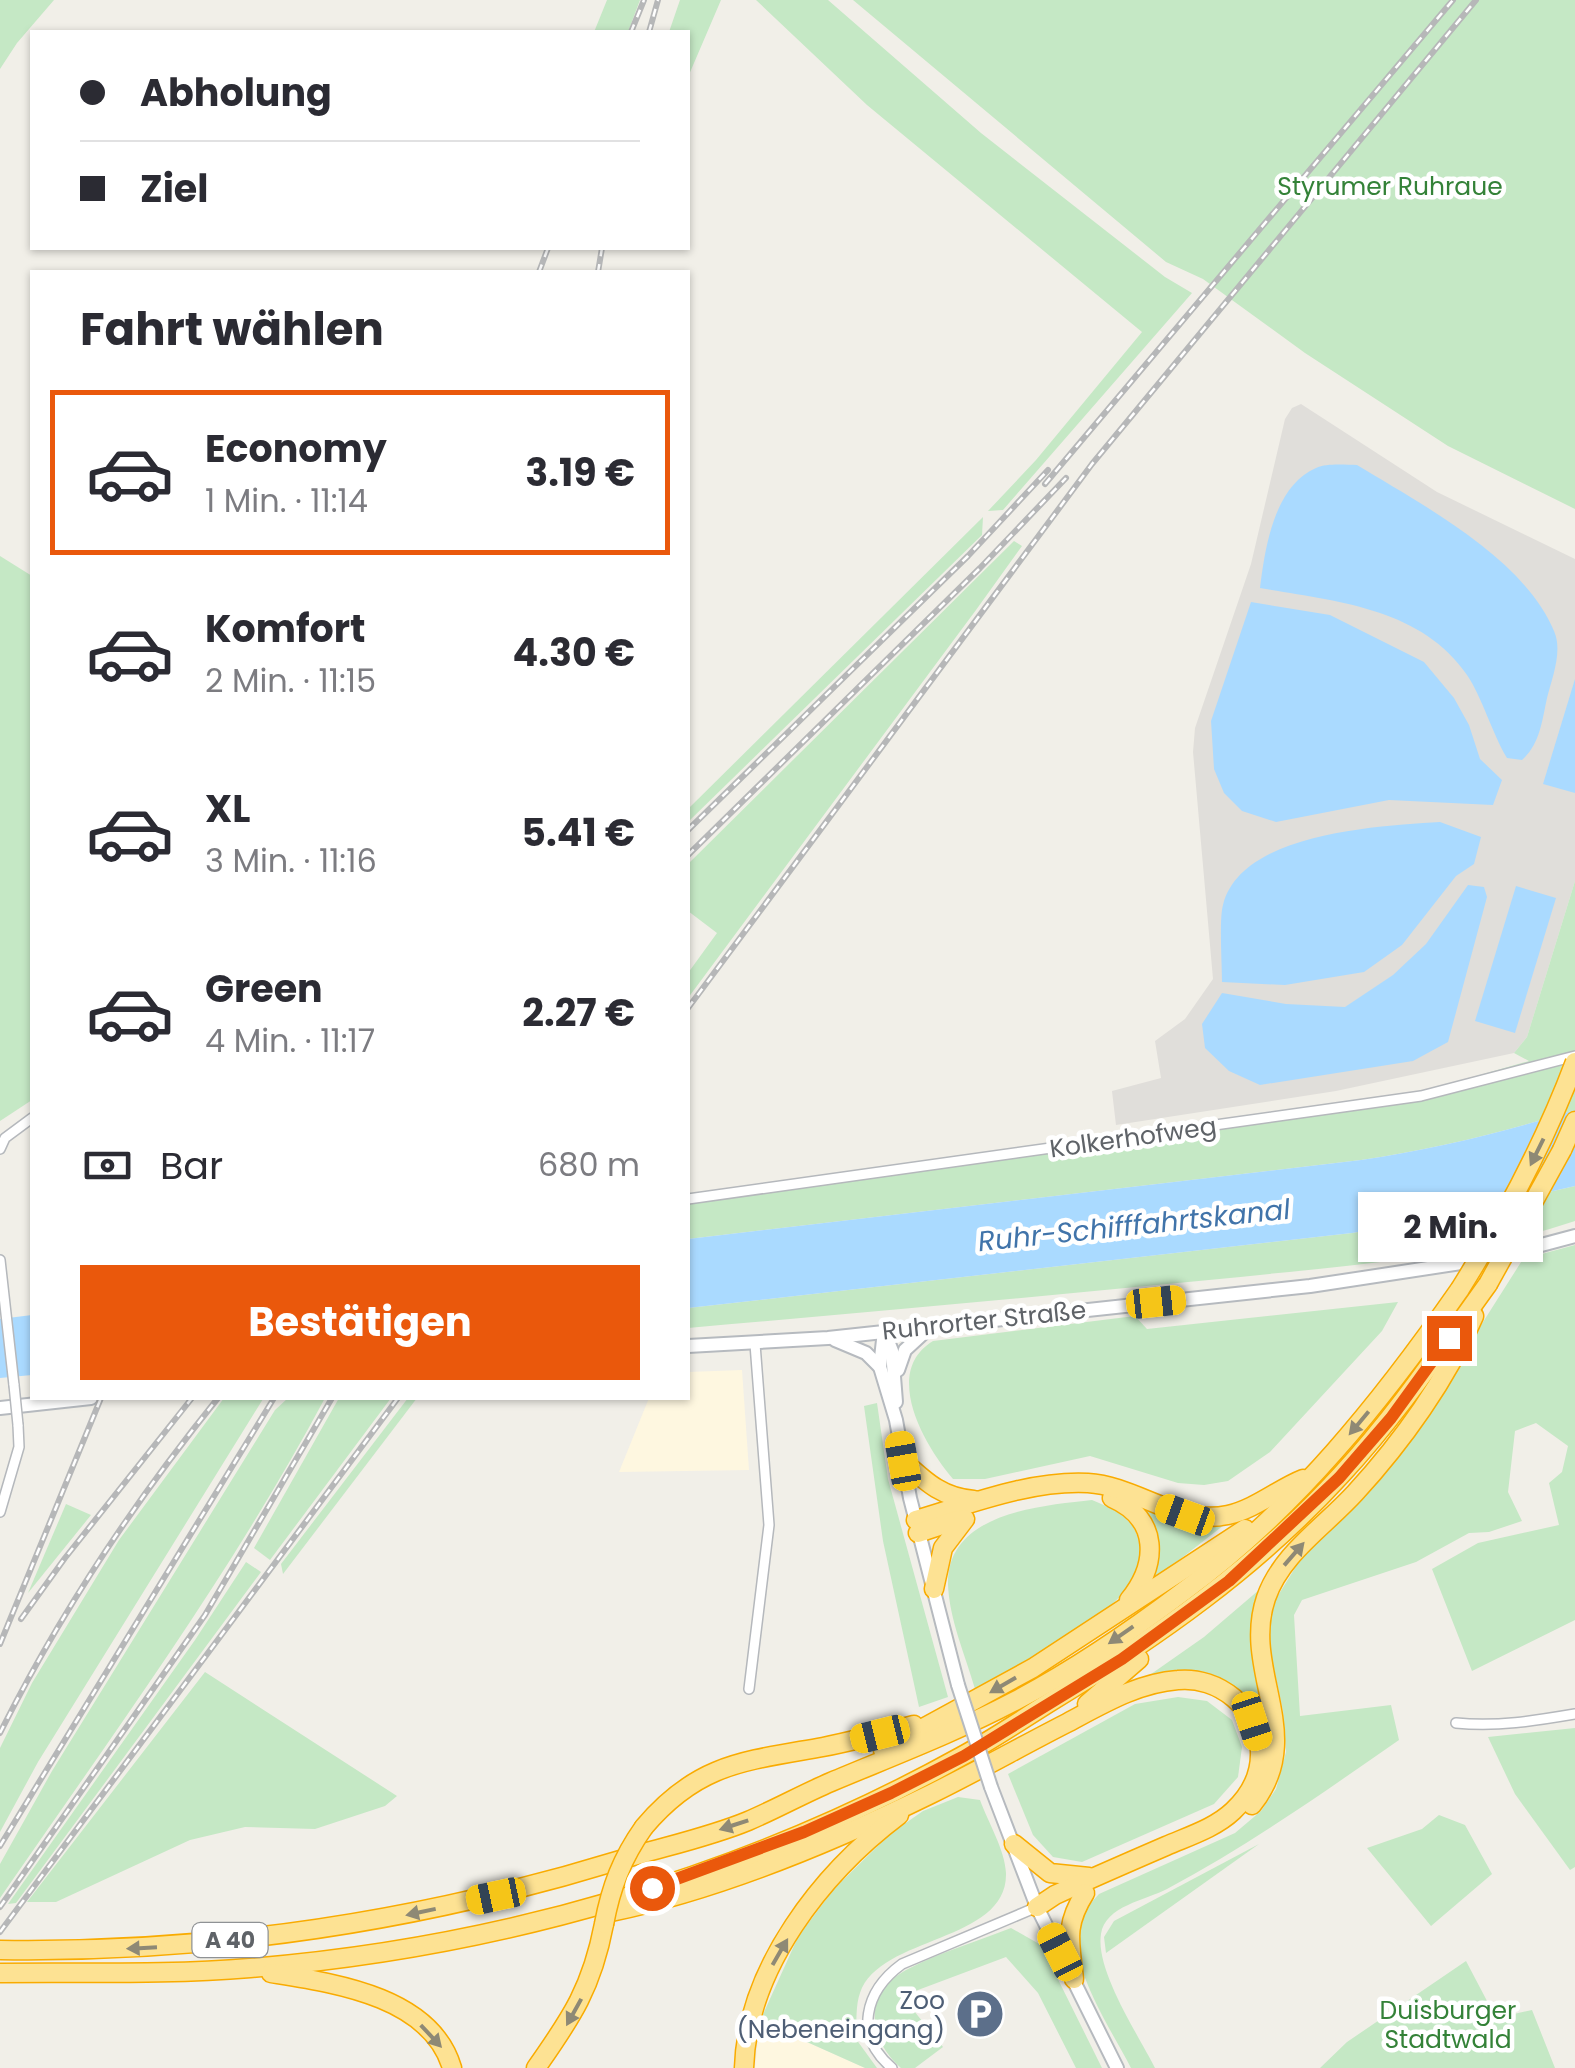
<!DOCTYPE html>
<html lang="de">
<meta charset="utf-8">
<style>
body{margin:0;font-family:Poppins,sans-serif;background:#f7f7f7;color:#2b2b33;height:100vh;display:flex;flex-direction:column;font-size:38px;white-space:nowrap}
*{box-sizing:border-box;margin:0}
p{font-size:32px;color:#7c7c81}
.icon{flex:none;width:55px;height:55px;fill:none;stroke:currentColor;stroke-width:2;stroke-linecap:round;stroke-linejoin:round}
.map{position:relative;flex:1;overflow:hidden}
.drawer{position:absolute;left:30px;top:270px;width:660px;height:1130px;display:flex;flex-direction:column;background:#fff;border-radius:0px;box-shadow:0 2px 8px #0004}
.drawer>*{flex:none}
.top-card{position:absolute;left:30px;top:30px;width:660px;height:220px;border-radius:0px;box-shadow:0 2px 8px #0004;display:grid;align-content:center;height:220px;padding:0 50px;background:#fff}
.end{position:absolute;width:45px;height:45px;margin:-22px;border:12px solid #ea580c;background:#fff;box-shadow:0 0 0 5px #fff}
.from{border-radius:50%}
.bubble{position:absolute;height:70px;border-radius:0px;background:#fff;box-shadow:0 2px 8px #0004;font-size:32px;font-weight:700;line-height:70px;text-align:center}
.car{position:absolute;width:30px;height:60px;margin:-30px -15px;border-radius:12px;box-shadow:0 0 8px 2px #0007;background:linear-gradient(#f5c518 24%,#345 0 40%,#f5c518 0 76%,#345 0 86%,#f5c518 0)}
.top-card b{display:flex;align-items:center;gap:35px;height:95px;font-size:38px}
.top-card b+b{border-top:2px solid #e1e1e2}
.top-card i{width:25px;height:25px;background:#2b2b33}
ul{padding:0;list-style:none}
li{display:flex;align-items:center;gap:30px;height:165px;margin:0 20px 15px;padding:0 30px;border:5px solid transparent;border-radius:0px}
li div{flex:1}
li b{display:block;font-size:38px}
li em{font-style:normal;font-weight:700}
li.on{border-color:#ea580c}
li>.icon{width:90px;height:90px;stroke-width:1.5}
h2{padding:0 50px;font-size:45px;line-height:120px}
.pay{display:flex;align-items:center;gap:25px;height:110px;padding:0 50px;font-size:38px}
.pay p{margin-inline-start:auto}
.cta{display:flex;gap:20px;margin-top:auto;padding:20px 50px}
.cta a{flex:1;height:115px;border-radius:0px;background:#ea580c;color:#fff;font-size:40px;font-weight:700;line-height:115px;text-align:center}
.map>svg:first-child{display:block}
.commercial{fill:#fef7e0}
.industrial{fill:#e0deda}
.green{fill:#c5e8c5}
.water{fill:#aadaff}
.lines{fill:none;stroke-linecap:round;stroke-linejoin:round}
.street-casing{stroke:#b5b8bc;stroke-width:12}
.secondary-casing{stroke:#b6babf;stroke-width:16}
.highway-casing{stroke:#f9ab00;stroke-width:21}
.street{stroke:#fff;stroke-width:9}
.secondary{stroke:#fff;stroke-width:12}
.highway{stroke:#fde293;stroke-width:18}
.rail-casing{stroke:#b6b7b8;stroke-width:6}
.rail{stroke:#fff;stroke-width:2.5;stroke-dasharray:8;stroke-linecap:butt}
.street-bridge-casing{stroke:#b5b8bc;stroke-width:12;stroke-linecap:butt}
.secondary-bridge-casing{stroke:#b6babf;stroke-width:16;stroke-linecap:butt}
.highway-bridge-casing{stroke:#f9ab00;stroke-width:21;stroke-linecap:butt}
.street-bridge{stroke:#fff;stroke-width:9}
.secondary-bridge{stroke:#fff;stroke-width:12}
.highway-bridge{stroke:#fde293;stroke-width:18}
.oneway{fill:#8e8975}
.route{stroke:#ea580c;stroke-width:12}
.labels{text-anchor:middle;stroke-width:9;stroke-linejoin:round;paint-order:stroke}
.shield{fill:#fff;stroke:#8f9295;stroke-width:2.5}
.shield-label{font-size:22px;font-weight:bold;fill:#5f6368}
.park-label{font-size:25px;fill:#348238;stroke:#fff}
.street-label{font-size:25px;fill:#5f6368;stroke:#fff}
.service-label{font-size:25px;fill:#4e5e75;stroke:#fff;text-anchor:end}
.water-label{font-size:28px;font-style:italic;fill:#4174aa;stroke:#fff}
</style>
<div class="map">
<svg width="1575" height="2068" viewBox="0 0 1575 2068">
<rect width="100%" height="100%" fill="#f1efe8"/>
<g class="commercial">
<path d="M 742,1370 L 749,1470 L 619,1472 L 649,1398 L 688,1398 L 688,1372 Z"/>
<path d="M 760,2021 L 865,2068 L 755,2068 Z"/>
</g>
<path class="industrial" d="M 1301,404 L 1437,492 L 1575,559 L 1575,881 L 1527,1037 L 1514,1053 L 1336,1091 L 1116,1125 L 1112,1091 L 1161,1078 L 1155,1041 L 1185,1019 L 1213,979 L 1193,752 L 1195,728 L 1251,564 L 1285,419 L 1292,408 Z"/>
<g class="green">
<path d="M 0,0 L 54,0 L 17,43 L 0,69 Z"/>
<path d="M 607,0 L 640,0 L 628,32 L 594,32 Z"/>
<path d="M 680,0 L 721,0 L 688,77 L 688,32 L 669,32 Z"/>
<path d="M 756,0 L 828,0 L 981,133 L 1165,277 L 1192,293 L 1003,510 L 988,511 L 1036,460 L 1142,332 L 867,105 Z"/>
<path d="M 853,0 L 1575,0 L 1575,509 L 1448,446 L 1305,353 L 1203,279 L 1166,262 Z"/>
<path d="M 983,517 L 982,535 L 688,822 L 688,809 Z"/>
<path d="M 1014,541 L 1022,546 L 976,610 L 688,998 L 688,973 L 717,933 L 688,911 L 688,864 Z"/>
<path d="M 0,556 L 32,576 L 32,1100 L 0,1121 Z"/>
<path d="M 1575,881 L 1575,1110 C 1504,1132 1435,1149 1361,1160 L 688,1239 L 688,1196 L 1421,1092 L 1529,1061 L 1514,1053 L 1527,1037 Z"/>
<path d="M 1575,1186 L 1575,1221 C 1458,1260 1330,1267 1209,1280 C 1035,1297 861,1313 688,1328 L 688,1308 L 1352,1233 L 1424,1221 Z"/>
<path d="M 1575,1245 L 1575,1620 L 1472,1671 L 1432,1569 L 1478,1543 L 1559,1525 L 1549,1483 L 1562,1472 L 1568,1446 L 1536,1423 L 1515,1431 L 1508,1492 L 1522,1521 L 1489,1532 L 1469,1533 L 1416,1562 L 1302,1600 L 1294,1615 L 1300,1716 L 1391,1705 L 1399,1740 C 1324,1792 1248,1846 1167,1889 C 1146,1900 1105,1906 1101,1934 C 1095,1970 1139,2036 1155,2068 L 1131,2068 C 1112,2031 1070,1969 1077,1927 C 1079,1914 1091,1903 1099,1894 L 1235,1833 L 1261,1811 L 1276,1789 L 1286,1752 L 1283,1711 L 1268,1640 L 1274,1602 L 1300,1560 L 1412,1434 L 1523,1259 Z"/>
<path d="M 1398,1302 L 1382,1331 L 1270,1452 L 1228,1481 L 1204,1485 L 1178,1483 L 1090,1456 L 985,1479 L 953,1479 C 924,1445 882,1372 933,1341 L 1135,1316 L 1147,1329 Z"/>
<path d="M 224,1398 L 263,1399 L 38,1762 L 0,1832 L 0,1748 L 32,1683 L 119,1540 Z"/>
<path d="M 288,1398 L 325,1398 C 231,1574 113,1734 0,1898 L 0,1864 L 52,1771 L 275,1410 Z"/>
<path d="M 339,1398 L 391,1398 L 270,1560 L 254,1548 Z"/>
<path d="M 408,1398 L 417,1398 L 283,1574 L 281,1564 Z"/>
<path d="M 877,1403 L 888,1479 L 948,1697 L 919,1707 L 883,1541 L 864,1406 Z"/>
<path d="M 1125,1498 L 1203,1523 L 1224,1525 L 1147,1585 L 1156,1561 Z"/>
<path d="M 1092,1500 C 1119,1511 1138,1520 1140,1551 C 1144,1610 1019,1664 975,1689 C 966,1657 949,1619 948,1584 C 947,1513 1039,1506 1092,1500 Z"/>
<path d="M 66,1504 L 91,1515 L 28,1593 Z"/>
<path d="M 246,1562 L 261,1572 L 16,1903 L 8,1904 L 195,1640 Z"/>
<path d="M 1266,1584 L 1264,1707 L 1254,1711 C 1222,1668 1193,1669 1144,1679 L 1204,1637 Z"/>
<path d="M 205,1672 L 397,1796 L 385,1806 L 315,1829 L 245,1827 L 190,1840 L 56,1902 L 27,1902 Z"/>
<path d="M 1178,1697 L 1207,1701 L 1232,1720 L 1242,1747 L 1238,1777 L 1214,1804 L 1082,1862 L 1053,1857 L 1033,1835 L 1008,1774 L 1135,1704 Z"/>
<path d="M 1575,1728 L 1575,1867 L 1570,1870 L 1515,1794 L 1488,1737 Z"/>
<path d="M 958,1797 L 980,1800 C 988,1822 1005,1850 1006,1873 C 1008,1943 880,1935 860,1993 C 855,2007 857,2026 856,2039 L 877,2068 L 865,2068 L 760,2021 L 798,1937 L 833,1890 L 890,1834 L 923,1811 Z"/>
<path d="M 1439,1815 L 1465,1825 L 1492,1874 L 1431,1926 L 1367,1848 L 1422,1829 Z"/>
<path d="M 1259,1844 L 1106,1953 L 1104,1937 L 1114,1921 Z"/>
<path d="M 1011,1928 L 1041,1945 L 1102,2068 L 1076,2068 L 1038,1993 L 1006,1957 L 902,1996 L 943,2047 L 915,2068 L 901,2068 C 866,2037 863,1991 910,1968 C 941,1952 978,1941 1011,1928 Z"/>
<path d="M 1466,1961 L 1496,2018 L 1532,2010 L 1555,2068 L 1320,2068 L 1347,2042 Z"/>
</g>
<g class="water">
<path d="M 1357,465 C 1421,504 1524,558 1554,631 C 1563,651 1552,678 1547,698 C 1542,721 1540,744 1522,760 L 1507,758 C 1492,733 1482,697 1467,675 C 1421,607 1333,601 1260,588 C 1265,548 1274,486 1316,468 C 1327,463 1345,465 1357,465 Z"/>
<path d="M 1251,602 L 1330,615 L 1424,662 L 1454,698 L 1469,725 L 1480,759 L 1502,780 L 1493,805 L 1389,800 L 1276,822 L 1242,811 L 1224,793 L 1214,769 L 1211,721 Z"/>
<path d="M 1575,679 L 1575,793 L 1543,784 Z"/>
<path d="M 1440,822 L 1481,837 L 1474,864 L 1456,876 L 1402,945 L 1364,972 L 1285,985 L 1222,982 C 1222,963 1219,919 1223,905 C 1241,832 1380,826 1440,822 Z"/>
<path d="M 1468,885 L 1484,887 L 1487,897 L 1448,1042 L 1413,1061 L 1260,1085 L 1229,1071 L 1205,1048 L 1202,1024 L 1222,993 L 1286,1004 L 1345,1007 L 1393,975 L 1426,944 Z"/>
<path d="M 1516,886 L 1556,898 L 1515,1033 L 1475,1021 Z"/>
<path d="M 1575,1110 L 1575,1186 L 1424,1221 L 1352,1233 L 688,1308 L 688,1239 L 1361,1160 C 1435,1149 1504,1132 1575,1110 Z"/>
<path d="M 32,1315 L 32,1375 L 0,1378 L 0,1319 Z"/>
</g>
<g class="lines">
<g class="street-casing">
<g id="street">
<path d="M 0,1149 L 5,1138 L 32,1118"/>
<path d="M 688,1199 L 1421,1096 L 1575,1056"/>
<path d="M 0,1260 L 14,1385"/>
<path d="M 0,1512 L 19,1447 L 18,1425"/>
<path d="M 749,1689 L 769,1525 L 755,1344"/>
<path d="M 1456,1723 C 1497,1727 1534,1721 1575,1714"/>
<path d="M 892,2068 C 853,2035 865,1991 902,1964 L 1037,1907"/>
</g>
</g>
<g class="secondary-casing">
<g id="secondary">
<path d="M 1500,1256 L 1575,1236"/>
<path d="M 884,1331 L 880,1367 L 896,1420 L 910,1498 L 958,1685"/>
<path d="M 884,1331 L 892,1351 L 896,1402"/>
<path d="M 835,1340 L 866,1353 L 880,1367"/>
<path d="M 688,1346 L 828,1338 L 1310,1286 L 1481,1260"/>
<path d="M 898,1370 L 905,1350 L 930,1327"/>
<path d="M 0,1408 L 91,1398"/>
<path d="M 991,1787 L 1037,1907 L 1117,2068"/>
</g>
</g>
<g class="highway-casing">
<g id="highway">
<path d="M 1562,1150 L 1575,1121"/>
<path d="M 903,1461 C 925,1481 942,1498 974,1500"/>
<path d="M 1112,1498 C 1160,1519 1158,1564 1129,1600"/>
<path d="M 916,1520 C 970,1504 1031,1480 1088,1483 C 1137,1486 1177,1526 1228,1515 C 1255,1509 1278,1489 1303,1479"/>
<path d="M 918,1533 L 960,1519"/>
<path d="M 934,1589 L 943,1548 L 965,1519"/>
<path d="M 1087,1704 L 1139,1659"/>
<path d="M 883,1750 L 1033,1668 L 1245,1529"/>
<path d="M 1252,1805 C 1308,1735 1241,1671 1266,1598 C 1281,1554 1324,1527 1355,1493 C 1402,1442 1447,1379 1474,1316"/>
<path d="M 644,1827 C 698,1763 745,1761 823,1747 C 853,1741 884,1733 914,1725"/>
<path d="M 1014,1844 L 1050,1873 L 1089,1877"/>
<path d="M 611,1912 C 716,1890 833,1842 931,1794 C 976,1772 1020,1747 1065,1724 C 1101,1705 1137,1683 1178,1680 C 1218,1676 1259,1708 1260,1751 C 1261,1774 1250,1795 1233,1811 C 1215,1828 1189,1836 1166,1846 C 1129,1862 1092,1878 1055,1895 L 1037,1907"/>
<path d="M 0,1950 C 211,1953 418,1922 620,1860 C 662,1847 707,1838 748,1821 C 776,1809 803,1794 831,1782 C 893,1756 956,1732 1015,1701 C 1074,1670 1131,1631 1184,1591 C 1295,1510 1382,1401 1460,1289"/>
<path d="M 0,1973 C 83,1972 167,1975 250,1968 C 498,1948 744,1877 962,1756 C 992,1740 1021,1720 1050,1702 C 1156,1638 1257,1567 1341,1475 C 1396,1416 1441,1349 1488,1284"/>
<path d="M 271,1973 C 333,1983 431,1996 452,2068"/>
<path d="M 1074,1979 C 1070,1942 1064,1926 1085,1893"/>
<path d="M 536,2068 C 572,2017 592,1987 604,1924"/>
<path d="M 744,2068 C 747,1968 822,1873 899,1815"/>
</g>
</g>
<use href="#street" class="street"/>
<use href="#secondary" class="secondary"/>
<use href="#highway" class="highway"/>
<g class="rail-casing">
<g id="rail">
<path d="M 631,32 L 644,0"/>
<path d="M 649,32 L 658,0"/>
<path d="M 539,272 L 548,248"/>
<path d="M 598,272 L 602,248"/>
<path d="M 1045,484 L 1453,0"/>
<path d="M 688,830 L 968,556 L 1048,470"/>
<path d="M 688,855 L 980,568 L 1066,478"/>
<path d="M 688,1008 L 1092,464 L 1476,0"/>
<path d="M 21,1619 L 65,1558 L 192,1398"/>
<path d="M 0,1644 L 101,1398"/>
<path d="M 0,1733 C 60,1613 134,1502 218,1398"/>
<path d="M 0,1846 L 274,1398"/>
<path d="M 0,1907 L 205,1615 L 332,1398"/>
<path d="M 0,1932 L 398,1398"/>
</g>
</g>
<use href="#rail" class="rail"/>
<g class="street-bridge-casing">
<path id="street-bridge" d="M 14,1385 L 18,1425"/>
</g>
<g class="secondary-bridge-casing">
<path id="secondary-bridge" d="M 958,1685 L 991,1787"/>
</g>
<g class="highway-bridge-casing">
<g id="highway-bridge">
<path d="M 1488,1284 L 1562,1150"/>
<path d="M 1460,1289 C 1505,1217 1545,1142 1575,1062"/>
<path d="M 604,1924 C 611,1887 622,1858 644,1827"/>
</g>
</g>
<use href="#street-bridge" class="street-bridge"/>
<use href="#secondary-bridge" class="secondary-bridge"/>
<use href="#highway-bridge" class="highway-bridge"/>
</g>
<defs><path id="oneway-solid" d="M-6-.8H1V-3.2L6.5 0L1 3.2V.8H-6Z" transform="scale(2.5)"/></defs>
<g class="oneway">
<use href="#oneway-solid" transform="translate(1537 1152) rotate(116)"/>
<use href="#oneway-solid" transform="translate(1359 1423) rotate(130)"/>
<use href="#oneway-solid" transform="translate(1294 1554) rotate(-49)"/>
<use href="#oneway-solid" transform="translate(1121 1635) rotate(145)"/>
<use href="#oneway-solid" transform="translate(1003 1685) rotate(150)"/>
<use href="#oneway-solid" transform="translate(734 1825) rotate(162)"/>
<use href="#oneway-solid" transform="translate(421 1912) rotate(168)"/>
<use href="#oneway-solid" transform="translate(142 1948) rotate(177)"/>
<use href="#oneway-solid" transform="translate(780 1952) rotate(-60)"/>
<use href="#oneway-solid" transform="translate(574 2012) rotate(119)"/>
<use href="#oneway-solid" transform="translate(431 2036) rotate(47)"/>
</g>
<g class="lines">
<path class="route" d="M 652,1888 L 804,1832 L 891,1793 L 964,1756 L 1122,1659 L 1229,1581 L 1339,1478 L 1391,1418 L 1449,1338"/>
</g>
<defs>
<g id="parking-disc" transform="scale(2.5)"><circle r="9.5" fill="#5c6f8a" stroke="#fff"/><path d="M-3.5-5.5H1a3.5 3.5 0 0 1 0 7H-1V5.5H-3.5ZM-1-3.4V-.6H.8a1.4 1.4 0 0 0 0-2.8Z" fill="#fff"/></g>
</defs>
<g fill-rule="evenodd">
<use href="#parking-disc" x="980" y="2014"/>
</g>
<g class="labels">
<rect class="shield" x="192.5" y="1923" width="75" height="34" rx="8"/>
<g class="shield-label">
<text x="230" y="1948">A 40</text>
</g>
<g class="park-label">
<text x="1390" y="195">Styrumer Ruhraue</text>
<text x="1448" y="2019">Duisburger<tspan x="1448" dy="29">Stadtwald</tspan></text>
</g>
<g class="street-label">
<text transform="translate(1133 1137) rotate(-8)" y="9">Kolkerhofweg</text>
<text transform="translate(984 1320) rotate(-6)" y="9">Ruhrorter Straße</text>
</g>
<g class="service-label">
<text x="945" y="2009">Zoo<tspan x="945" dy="29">(Nebeneingang)</tspan></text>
</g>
<g class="water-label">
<text transform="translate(1134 1225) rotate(-6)" y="10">Ruhr-Schifffahrtskanal</text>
</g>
</g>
</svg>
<i class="end from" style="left:652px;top:1888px"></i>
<i class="end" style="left:1449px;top:1338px"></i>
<div class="bubble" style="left:1358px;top:1192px;width:185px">2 Min.</div>
<i class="car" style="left:1156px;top:1302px;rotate:84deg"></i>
<i class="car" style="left:903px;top:1461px;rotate:350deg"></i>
<i class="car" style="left:1185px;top:1515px;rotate:290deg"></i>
<i class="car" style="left:1252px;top:1721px;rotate:162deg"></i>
<i class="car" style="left:880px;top:1734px;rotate:256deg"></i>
<i class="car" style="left:496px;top:1896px;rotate:258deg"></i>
<i class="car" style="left:1060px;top:1952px;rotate:333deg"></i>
<div class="top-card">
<b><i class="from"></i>Abholung</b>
<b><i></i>Ziel</b>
</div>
<section class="drawer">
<h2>Fahrt wählen</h2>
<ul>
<li class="on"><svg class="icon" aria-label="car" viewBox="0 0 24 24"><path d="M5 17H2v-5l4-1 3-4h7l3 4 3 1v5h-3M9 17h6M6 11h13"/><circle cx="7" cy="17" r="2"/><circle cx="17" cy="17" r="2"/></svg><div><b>Economy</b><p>1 Min. · 11:14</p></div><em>3.19 €</em></li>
<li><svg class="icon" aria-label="car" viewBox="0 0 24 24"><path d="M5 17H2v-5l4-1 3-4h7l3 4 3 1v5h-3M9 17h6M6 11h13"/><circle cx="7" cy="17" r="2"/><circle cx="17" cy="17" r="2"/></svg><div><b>Komfort</b><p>2 Min. · 11:15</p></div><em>4.30 €</em></li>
<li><svg class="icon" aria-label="car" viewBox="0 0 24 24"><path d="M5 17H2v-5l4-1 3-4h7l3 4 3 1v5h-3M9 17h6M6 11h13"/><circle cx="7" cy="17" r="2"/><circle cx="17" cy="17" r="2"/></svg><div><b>XL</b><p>3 Min. · 11:16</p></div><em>5.41 €</em></li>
<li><svg class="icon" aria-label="car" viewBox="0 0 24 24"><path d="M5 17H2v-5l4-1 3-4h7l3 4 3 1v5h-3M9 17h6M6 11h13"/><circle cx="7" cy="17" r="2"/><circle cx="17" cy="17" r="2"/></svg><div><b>Green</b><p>4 Min. · 11:17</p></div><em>2.27 €</em></li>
</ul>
<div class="pay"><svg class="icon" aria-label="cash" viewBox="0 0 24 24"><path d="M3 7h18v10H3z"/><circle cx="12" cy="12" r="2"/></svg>Bar<p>680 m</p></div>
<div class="cta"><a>Bestätigen</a></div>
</section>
</div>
